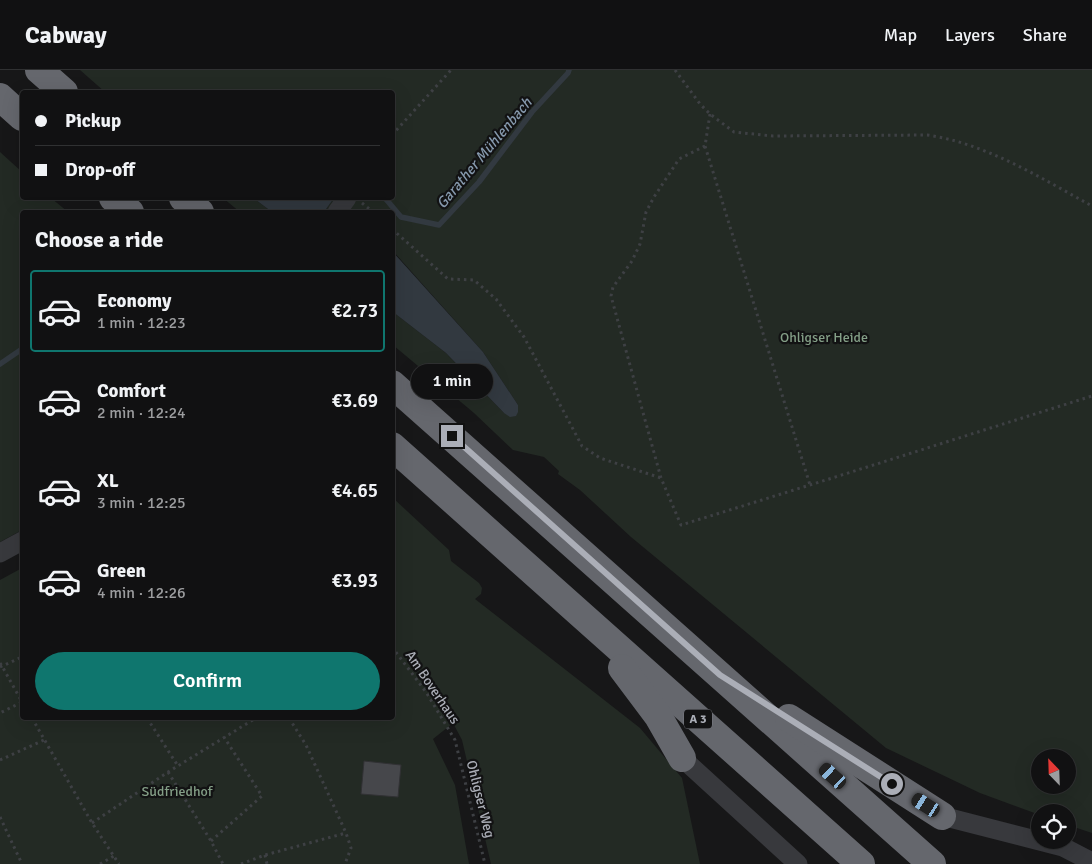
<!DOCTYPE html>
<meta charset="utf-8">
<style>
body{margin:0;font-family:Signika,sans-serif;background:#1a1a1b;color:#f1f3f6;height:100vh;display:flex;flex-direction:column;font-size:19px;white-space:nowrap}
*{box-sizing:border-box;margin:0}
p{font-size:16px;color:#9c9d9f}
.icon{flex:none;width:28px;height:28px;fill:none;stroke:currentColor;stroke-width:2;stroke-linecap:round;stroke-linejoin:round}
.map{position:relative;flex:1;overflow:hidden}
.side{position:absolute;left:20px;top:140px;width:375px;height:510px;display:flex;flex-direction:column;background:#111112;border-radius:5px;box-shadow:0 5px 20px #0002,0 0 0 1px #303132}
.side>*{flex:none}
.guide{position:absolute;left:20px;top:20px;width:375px;height:110px;border-radius:5px;box-shadow:0 5px 20px #0002,0 0 0 1px #303132;display:grid;align-content:center;height:110px;padding:0 15px;background:#111112}
.needle{width:32px;rotate:337deg}
.buttons{position:absolute;left:1031px;top:679px;display:grid;gap:10px}
.buttons a{display:grid;place-items:center;width:45px;height:45px;border-radius:50%;background:#111112;box-shadow:0 5px 20px #0002,0 0 0 1px #303132;font-size:25px}
.end{position:absolute;width:22px;height:22px;margin:-11px;border:6px solid #abaeb7;background:#111;box-shadow:0 0 0 2px #111}
.from{border-radius:50%}
.bubble{position:absolute;height:35px;border-radius:18px;background:#111112;box-shadow:0 5px 20px #0002,0 0 0 1px #303132;font-size:16px;font-weight:600;line-height:35px;text-align:center}
.car{position:absolute;width:15px;height:30px;margin:-15px -8px;border-radius:6px;box-shadow:0 0 4px 1px #0007;background:linear-gradient(#222 24%,#8ab4d8 0 40%,#222 0 76%,#8ab4d8 0 86%,#222 0)}
.guide b{display:flex;align-items:center;gap:18px;height:48px;font-size:19px}
.guide b+b{border-top:1px solid #303132}
.guide i{width:12px;height:12px;background:#f1f3f6}
ul{padding:0;list-style:none}
li{display:flex;align-items:center;gap:15px;height:82px;margin:0 10px 8px;padding:0 5px;border:2px solid transparent;border-radius:5px}
li div{flex:1}
li b{display:block;font-size:19px}
li em{font-style:normal;font-weight:600}
li.current{border-color:#0f766e}
li>.icon{width:45px;height:45px;stroke-width:1.5}
h2{padding:0 15px;font-size:22px;line-height:60px}
.primary-button{display:flex;gap:10px;margin-top:auto;padding:10px 15px}
.primary-button a{flex:1;height:58px;border-radius:30px;background:#0f766e;color:#fff;font-size:20px;font-weight:600;line-height:58px;text-align:center}
header{display:flex;align-items:center;gap:30px;box-sizing:border-box;height:70px;padding:0 25px;background:#111112;border-bottom:1px solid #303132}
header strong{font-size:24px}
nav{display:flex;gap:28px;margin-inline-start:auto;font-size:18px}
.map>svg:first-child{display:block}
.green{fill:#232a24;fill-rule:evenodd}
.water{fill:#323940}
.lines{fill:none;stroke-linecap:round;stroke-linejoin:round}
.stream{stroke:#323940;stroke-width:5.5}
.building{fill:#46474b;stroke:#313134}
.path{stroke:#3e4044;stroke-width:3;stroke-dasharray:2.5 4;stroke-linecap:butt}
.minor{stroke:#38393d;stroke-width:19}
.highway{stroke:#65676d;stroke-width:28}
.route{stroke:#abaeb7;stroke-width:6}
.labels{text-anchor:middle;stroke-width:4.5;stroke-linejoin:round;paint-order:stroke}
.shield{fill:#121213;stroke:#7d7f86;stroke-width:1}
.shield-label{font-size:12px;font-weight:bold;fill:#abaeb7}
.park-label{font-size:14px;fill:#849f87;stroke:#121213}
.street-label{font-size:14px;fill:#abaeb7;stroke:#121213}
.water-label{font-size:15px;font-style:italic;fill:#8699ad;stroke:#121213}
</style>
<header>
<strong>Cabway</strong>
<nav><a>Map</a><a>Layers</a><a>Share</a></nav>
</header>
<div class="map">
<svg width="1092" height="794" viewBox="0 0 1092 794">
<rect width="100%" height="100%" fill="#171718"/>
<g class="green">
<path d="M 80,0 L 1092,0 L 1092,763 L 1068,755 L 1068,742 L 1040,742 L 1040,745 L 980,723 L 886,678 L 631,467 L 580,420 L 558,404 L 559,401 L 544,387 L 513,380 L 474,343 L 393,275 L 393,242 L 446,283 L 504,343 L 518,335 L 483,282 L 393,181 L 392,142 L 324,142 L 334,128 L 392,128 L 392,22 L 105,22 ZM 1040,688 L 1068,688 L 1068,715 L 1040,715 Z"/>
<path d="M 0,82 L 22,102 L 22,128 L 51,128 L 68,142 L 22,142 L 22,460 L 0,472 Z"/>
<path d="M 223,128 L 258,128 L 256,130 L 272,142 L 240,142 Z"/>
<path d="M 393,428 L 449,480 L 451,491 L 479,513 L 482,518 L 481,524 L 475,529 L 640,658 L 682,708 L 700,794 L 491,794 L 462,670 L 453,653 L 433,669 L 455,715 L 469,794 L 0,794 L 0,510 L 22,498 L 22,648 L 392,648 Z"/>
</g>
<g class="water">
<path d="M 258,128 L 334,128 L 324,142 L 272,142 L 256,130 Z"/>
<path d="M 392,181 L 483,282 L 518,335 L 518,342 L 516,346 L 510,347 L 504,343 L 446,283 L 393,242 Z"/>
</g>
<g class="lines">
<g class="stream">
<path d="M 385,128 L 401,147 L 439,155 L 479,112 L 532,42 L 568,3 L 569,0"/>
<path d="M 0,294 L 22,279"/>
</g>
</g>
<path class="building" d="M 364,691 L 401,695 L 398,727 L 361,724 Z"/>
<g class="lines">
<g class="path">
<path d="M 675,0 L 700,34 L 710,44 L 734,62 L 773,66 L 927,65 C 985,73 1041,108 1092,136"/>
<path d="M 710,44 L 705,76 L 810,415"/>
<path d="M 392,65 L 451,0"/>
<path d="M 705,76 L 679,89 L 654,127 L 646,142 L 640,174 L 632,191 L 613,217 L 611,226 L 661,408 L 681,455 C 818,413 955,369 1092,326"/>
<path d="M 362,133 L 373,142"/>
<path d="M 392,159 L 448,209 L 474,210 L 496,229 L 524,267 L 582,376 L 600,388 L 661,408"/>
<path d="M 392,577 L 426,622 L 455,670 L 485,794"/>
<path d="M 0,593 L 2,596 L 22,632 L 0,643"/>
<path d="M 0,597 L 22,587"/>
<path d="M 32,648 L 92,753 L 119,794"/>
<path d="M 147,648 L 178,696"/>
<path d="M 289,648 L 306,675 L 346,763 L 351,778 L 345,794"/>
<path d="M 0,690 L 44,670"/>
<path d="M 168,702 L 211,771 L 223,794"/>
<path d="M 0,747 L 22,794"/>
<path d="M 92,753 L 168,702 L 256,648"/>
<path d="M 211,771 L 262,726 L 224,667"/>
<path d="M 265,785 L 267,794"/>
<path d="M 100,794 L 114,786"/>
<path d="M 241,794 L 265,785 L 346,763"/>
</g>
<g class="minor">
<path d="M 337,142 L 347,128"/>
<path d="M 0,483 L 22,471"/>
<path d="M 682,688 L 798,794"/>
<path d="M 942,746 L 1063,777 L 1092,792"/>
</g>
<g class="highway">
<path d="M 39,0 L 64,22"/>
<path d="M 0,27 L 22,47"/>
<path d="M 113,128 L 130,142"/>
<path d="M 183,128 L 200,142"/>
<path d="M 392,314 L 932,794"/>
<path d="M 392,376 L 861,794"/>
<path d="M 622,598 L 658,646 L 682,688"/>
<path d="M 789,648 L 942,746"/>
</g>
</g>
<g class="lines">
<path class="route" d="M 452,366 L 720,605 L 892,714"/>
</g>
<g class="labels">
<rect class="shield" x="684" y="639.5" width="28" height="19" rx="4"/>
<g class="shield-label">
<text x="698" y="653">A 3</text>
</g>
<g class="park-label">
<text x="824" y="272">Ohligser Heide</text>
<text x="177" y="726">Südfriedhof</text>
</g>
<g class="street-label">
<text transform="translate(433 617) rotate(56)" y="5">Am Boverhaus</text>
<text transform="translate(481 729) rotate(76)" y="5">Ohligser Weg</text>
</g>
<g class="water-label">
<text transform="translate(484 83) rotate(-50)" y="5">Garather Mühlenbach</text>
</g>
</g>
</svg>
<div class="buttons">
<a><svg class="needle" viewBox="-14 -14 28 28"><path d="M0-13l5 13h-10z" fill="#e53935"/><path d="M0 13l5-13h-10z" fill="#9c9d9f"/></svg></a>
<a><svg class="icon" aria-label="locate" viewBox="0 0 24 24"><circle cx="12" cy="12" r="6"/><path d="M12 2v4M12 18v4M2 12h4M18 12h4"/></svg></a>
</div>
<i class="end from" style="left:892px;top:714px"></i>
<i class="end" style="left:452px;top:366px"></i>
<div class="bubble" style="left:411px;top:294px;width:82px">1 min</div>
<i class="car" style="left:833px;top:706px;rotate:312deg"></i>
<i class="car" style="left:926px;top:735px;rotate:302deg"></i>
<div class="guide">
<b><i class="from"></i>Pickup</b>
<b><i></i>Drop-off</b>
</div>
<section class="side">
<h2>Choose a ride</h2>
<ul>
<li class="current"><svg class="icon" aria-label="car" viewBox="0 0 24 24"><path d="M5 17H2v-5l4-1 3-4h7l3 4 3 1v5h-3M9 17h6M6 11h13"/><circle cx="7" cy="17" r="2"/><circle cx="17" cy="17" r="2"/></svg><div><b>Economy</b><p>1 min · 12:23</p></div><em>€2.73</em></li>
<li><svg class="icon" aria-label="car" viewBox="0 0 24 24"><path d="M5 17H2v-5l4-1 3-4h7l3 4 3 1v5h-3M9 17h6M6 11h13"/><circle cx="7" cy="17" r="2"/><circle cx="17" cy="17" r="2"/></svg><div><b>Comfort</b><p>2 min · 12:24</p></div><em>€3.69</em></li>
<li><svg class="icon" aria-label="car" viewBox="0 0 24 24"><path d="M5 17H2v-5l4-1 3-4h7l3 4 3 1v5h-3M9 17h6M6 11h13"/><circle cx="7" cy="17" r="2"/><circle cx="17" cy="17" r="2"/></svg><div><b>XL</b><p>3 min · 12:25</p></div><em>€4.65</em></li>
<li><svg class="icon" aria-label="car" viewBox="0 0 24 24"><path d="M5 17H2v-5l4-1 3-4h7l3 4 3 1v5h-3M9 17h6M6 11h13"/><circle cx="7" cy="17" r="2"/><circle cx="17" cy="17" r="2"/></svg><div><b>Green</b><p>4 min · 12:26</p></div><em>€3.93</em></li>
</ul>
<div class="primary-button"><a>Confirm</a></div>
</section>
</div>
